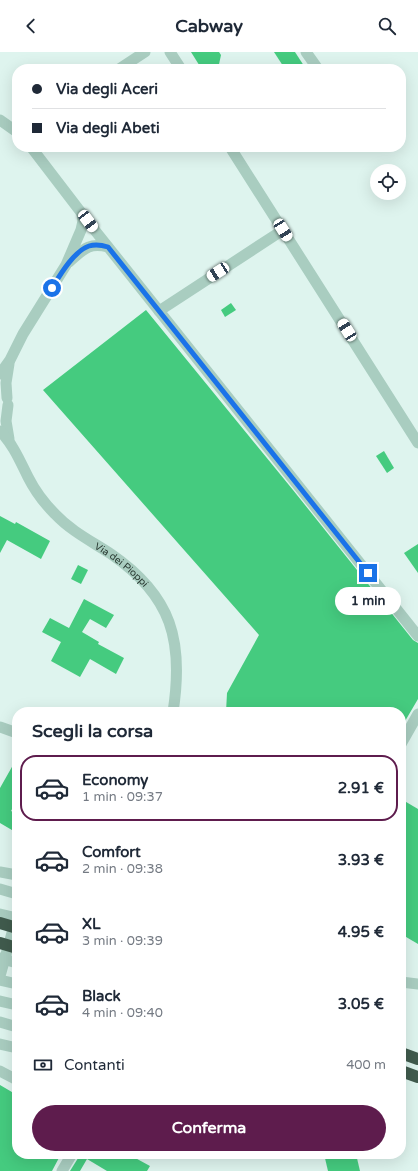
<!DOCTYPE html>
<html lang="it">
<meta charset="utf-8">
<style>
body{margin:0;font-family:"Varela Round",sans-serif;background:#f2f2f3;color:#1f2937;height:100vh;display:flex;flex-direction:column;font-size:15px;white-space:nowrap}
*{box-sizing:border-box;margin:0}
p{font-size:13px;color:#747a83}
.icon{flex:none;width:22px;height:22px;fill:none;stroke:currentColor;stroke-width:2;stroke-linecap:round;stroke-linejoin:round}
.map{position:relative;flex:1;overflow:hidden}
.drawer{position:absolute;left:12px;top:655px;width:394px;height:452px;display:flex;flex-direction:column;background:#fff;border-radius:16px;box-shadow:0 4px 16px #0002}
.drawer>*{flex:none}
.top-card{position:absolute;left:12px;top:12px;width:394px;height:88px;border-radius:16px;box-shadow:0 4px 16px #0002;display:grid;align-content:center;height:88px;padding:0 20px;background:#fff}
.buttons{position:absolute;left:370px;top:112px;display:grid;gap:8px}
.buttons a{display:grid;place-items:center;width:36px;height:36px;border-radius:50%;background:#fff;box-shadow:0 4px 16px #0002;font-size:20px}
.end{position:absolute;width:18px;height:18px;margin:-9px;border:5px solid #1a73e8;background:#fff;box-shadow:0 0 0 2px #fff}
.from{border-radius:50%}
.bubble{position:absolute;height:28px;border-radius:14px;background:#fff;box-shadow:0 4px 16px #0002;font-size:13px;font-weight:700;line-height:28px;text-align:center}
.car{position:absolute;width:12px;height:24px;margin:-12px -6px;border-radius:5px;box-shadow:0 0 3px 1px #0007;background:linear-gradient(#fff 24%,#345 0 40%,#fff 0 76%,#345 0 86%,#fff 0)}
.top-card b{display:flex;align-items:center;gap:14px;height:38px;font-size:15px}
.top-card b+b{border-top:1px solid #e0e1e3}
.top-card i{width:10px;height:10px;background:#1f2937}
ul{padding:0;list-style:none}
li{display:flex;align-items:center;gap:12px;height:66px;margin:0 8px 6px;padding:0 12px;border:2px solid transparent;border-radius:16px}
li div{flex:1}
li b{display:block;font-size:15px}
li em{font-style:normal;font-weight:700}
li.on{border-color:#5e1c4d}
li>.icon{width:36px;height:36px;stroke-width:1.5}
h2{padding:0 20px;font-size:18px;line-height:48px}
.pay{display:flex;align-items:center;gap:10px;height:44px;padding:0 20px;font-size:15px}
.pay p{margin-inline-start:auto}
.cta{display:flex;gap:8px;margin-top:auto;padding:8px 20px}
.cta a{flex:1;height:46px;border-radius:24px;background:#5e1c4d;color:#fff;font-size:16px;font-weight:700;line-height:46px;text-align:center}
header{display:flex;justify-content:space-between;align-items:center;height:52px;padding:0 20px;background:#fff;font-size:18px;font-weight:700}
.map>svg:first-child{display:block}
.building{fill:#45cb7f}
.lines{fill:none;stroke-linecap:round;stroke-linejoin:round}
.minor{stroke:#a9cdc0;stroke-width:11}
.highway{stroke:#405b4d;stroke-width:12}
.highway-bridge{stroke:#405b4d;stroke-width:12}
.route{stroke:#1a73e8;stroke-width:5}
.labels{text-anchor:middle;stroke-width:4;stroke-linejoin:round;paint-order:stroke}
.street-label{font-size:10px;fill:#293a32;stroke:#ebfbf7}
</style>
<header><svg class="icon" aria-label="back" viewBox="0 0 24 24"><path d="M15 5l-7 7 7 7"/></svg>Cabway<svg class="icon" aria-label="search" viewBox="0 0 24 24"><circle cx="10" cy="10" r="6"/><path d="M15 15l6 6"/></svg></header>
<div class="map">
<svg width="418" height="1119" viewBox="0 0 418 1119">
<rect width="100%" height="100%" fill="#def4ee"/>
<g class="building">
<path d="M 191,0 L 219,0 L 221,3 L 218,17 L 201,16 Z"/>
<path d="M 274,0 L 295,0 L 306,17 L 285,17 Z"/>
<path d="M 231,251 L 236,258 L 225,265 L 221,258 Z"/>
<path d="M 146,258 L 293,438 L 413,588 L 418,591 L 418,647 L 401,676 L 401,660 L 226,660 L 227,641 L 259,583 L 43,338 Z"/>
<path d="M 384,399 L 394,416 L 387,421 L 376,404 Z"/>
<path d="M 0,464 L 15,472 L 16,470 L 50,489 L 41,507 L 7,488 L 0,501 Z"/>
<path d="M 418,492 L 418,521 L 404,501 Z"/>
<path d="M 78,513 L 88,518 L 81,532 L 71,527 Z"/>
<path d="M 84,547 L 114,563 L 106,576 L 90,567 L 82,580 L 99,590 L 98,592 L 124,606 L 116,622 L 90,607 L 80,625 L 51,609 L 61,590 L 42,580 L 50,566 L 69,576 Z"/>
<path d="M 17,706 L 17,748 L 11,759 L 17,762 L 17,781 L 0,771 L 0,736 Z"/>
<path d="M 401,747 L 418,757 L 418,892 L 401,882 Z"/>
<path d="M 0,1033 L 17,1043 L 17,1102 L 61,1102 L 52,1119 L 0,1119 Z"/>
<path d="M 79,1102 L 128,1102 L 150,1114 L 147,1119 L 107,1119 L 87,1107 L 80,1119 L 70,1119 L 80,1103 Z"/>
<path d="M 324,1102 L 356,1102 L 360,1119 L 328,1119 Z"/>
</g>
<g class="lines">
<g class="minor">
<path d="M 170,0 L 181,17"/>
<path d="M 306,0 L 318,17"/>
<path d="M 119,17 L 145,0"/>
<path d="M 0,68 L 17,80"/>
<path d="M 31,95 L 93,176 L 418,584"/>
<path d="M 230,95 L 418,391"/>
<path d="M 69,210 C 83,198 88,190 108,195"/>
<path d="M 159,259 L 283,178"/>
<path d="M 0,322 L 10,308 L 23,282 L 66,213 L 81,178 L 83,169 L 82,161"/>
<path d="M 7,346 L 6,331 L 9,312"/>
<path d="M 8,353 L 6,369 L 9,387"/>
<path id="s1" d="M 0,379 C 13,392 20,409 28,425 C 35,439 44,451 55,462 C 71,479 91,489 111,502 C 172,544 184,589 173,660"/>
<path d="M 0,675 L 17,681"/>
<path d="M 401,692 L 418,662"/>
<path d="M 0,820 L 17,823"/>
<path d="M 0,837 L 17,842"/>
<path d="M 0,862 L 17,866"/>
<path d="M 0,906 L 17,911"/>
<path d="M 0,924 L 17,863"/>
<path d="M 0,928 L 17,932"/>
<path d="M 401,930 L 418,932"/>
<path d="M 0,949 L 17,953"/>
<path d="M 0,970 L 17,975"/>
<path d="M 0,992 L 17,996"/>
<path d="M 0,1019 L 17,1028"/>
<path d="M 62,1119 L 72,1102"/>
</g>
<g class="highway">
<path d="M 401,1001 L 418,1007"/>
<path d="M 401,1019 L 418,1025"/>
</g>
<g class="highway-bridge">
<path d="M 0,871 L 17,876"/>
<path d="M 0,891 L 17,896"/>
</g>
</g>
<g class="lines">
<path class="route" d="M 52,236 C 60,223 74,199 89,194 C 95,192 102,193 108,195 L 368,521"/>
</g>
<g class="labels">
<g class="street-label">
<text dy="4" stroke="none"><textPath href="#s1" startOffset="184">Via dei Pioppi</textPath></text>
</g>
</g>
</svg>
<div class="buttons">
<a><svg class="icon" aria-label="locate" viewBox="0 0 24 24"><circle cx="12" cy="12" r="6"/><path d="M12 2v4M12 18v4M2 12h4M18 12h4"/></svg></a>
</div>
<i class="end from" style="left:52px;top:236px"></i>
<i class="end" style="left:368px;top:521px"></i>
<div class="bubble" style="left:335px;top:535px;width:66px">1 min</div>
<i class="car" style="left:88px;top:169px;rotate:143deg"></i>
<i class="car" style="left:283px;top:178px;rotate:148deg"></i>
<i class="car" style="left:218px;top:220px;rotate:237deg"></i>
<i class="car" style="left:347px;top:278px;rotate:328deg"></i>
<div class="top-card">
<b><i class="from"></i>Via degli Aceri</b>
<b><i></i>Via degli Abeti</b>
</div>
<section class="drawer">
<h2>Scegli la corsa</h2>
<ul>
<li class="on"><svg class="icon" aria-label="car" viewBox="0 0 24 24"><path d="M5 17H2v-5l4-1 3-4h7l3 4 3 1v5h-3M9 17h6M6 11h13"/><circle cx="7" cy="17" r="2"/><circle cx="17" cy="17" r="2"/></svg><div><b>Economy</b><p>1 min · 09:37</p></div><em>2.91 €</em></li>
<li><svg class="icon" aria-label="car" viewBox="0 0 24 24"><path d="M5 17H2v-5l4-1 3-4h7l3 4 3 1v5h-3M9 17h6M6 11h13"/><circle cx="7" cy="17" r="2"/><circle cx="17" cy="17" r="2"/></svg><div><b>Comfort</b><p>2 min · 09:38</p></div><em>3.93 €</em></li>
<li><svg class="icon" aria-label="car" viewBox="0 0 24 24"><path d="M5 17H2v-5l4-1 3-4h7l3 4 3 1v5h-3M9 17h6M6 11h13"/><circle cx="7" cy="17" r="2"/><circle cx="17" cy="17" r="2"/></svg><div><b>XL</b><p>3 min · 09:39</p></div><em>4.95 €</em></li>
<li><svg class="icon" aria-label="car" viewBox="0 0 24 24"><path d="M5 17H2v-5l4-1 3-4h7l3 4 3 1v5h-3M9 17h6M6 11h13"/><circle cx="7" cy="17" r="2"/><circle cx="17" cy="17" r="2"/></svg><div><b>Black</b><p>4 min · 09:40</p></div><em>3.05 €</em></li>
</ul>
<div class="pay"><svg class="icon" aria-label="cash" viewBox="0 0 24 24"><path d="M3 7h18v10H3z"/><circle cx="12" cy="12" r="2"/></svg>Contanti<p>400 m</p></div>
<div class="cta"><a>Conferma</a></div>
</section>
</div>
